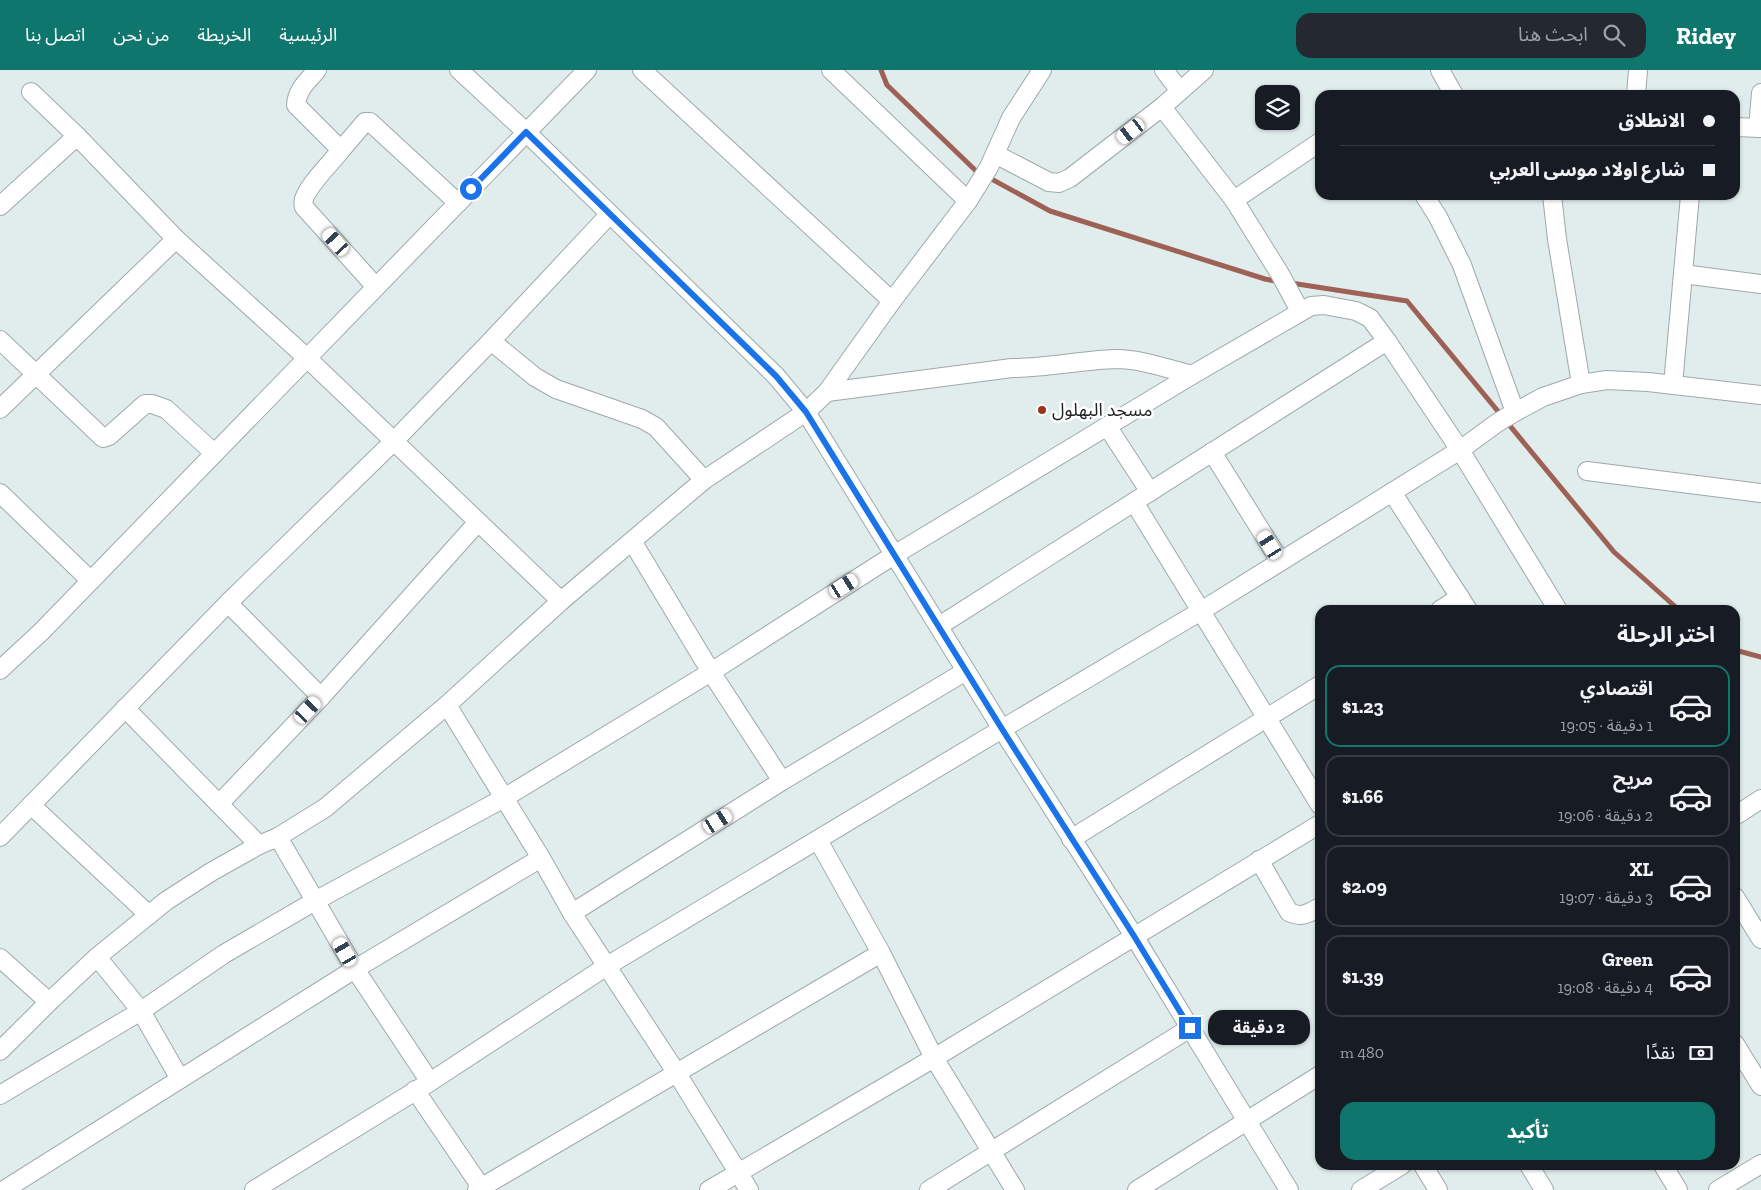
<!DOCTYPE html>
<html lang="ar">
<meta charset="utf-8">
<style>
body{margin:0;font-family:"Zilla Slab","Noto Sans Arabic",serif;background:#242831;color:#f1f3f6;direction:rtl;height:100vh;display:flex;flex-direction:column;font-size:19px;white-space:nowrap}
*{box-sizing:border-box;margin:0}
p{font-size:16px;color:#9ea1a6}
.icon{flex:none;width:28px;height:28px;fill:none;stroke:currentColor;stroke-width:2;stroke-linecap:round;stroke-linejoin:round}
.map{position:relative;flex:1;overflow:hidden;direction:ltr}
.panel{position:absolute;left:1315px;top:535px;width:425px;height:565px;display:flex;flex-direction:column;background:#171b24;border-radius:15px;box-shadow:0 1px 4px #0004;direction:rtl}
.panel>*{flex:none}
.banner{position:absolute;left:1315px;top:20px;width:425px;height:110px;border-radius:15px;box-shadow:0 1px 4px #0004;direction:rtl;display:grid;align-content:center;height:110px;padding:0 25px;background:#171b24}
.controls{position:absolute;left:1255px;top:15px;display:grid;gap:10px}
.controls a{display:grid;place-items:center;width:45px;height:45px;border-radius:10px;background:#171b24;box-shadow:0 1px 4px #0004;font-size:25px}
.end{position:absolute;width:22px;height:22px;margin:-11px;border:6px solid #1a73e8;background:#fff;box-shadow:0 0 0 2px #fff}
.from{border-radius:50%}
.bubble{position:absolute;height:35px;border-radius:15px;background:#171b24;box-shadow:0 1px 4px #0004;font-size:16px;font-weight:700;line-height:35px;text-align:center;direction:rtl}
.car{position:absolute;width:15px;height:30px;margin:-15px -8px;border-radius:6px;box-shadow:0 0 4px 1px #0007;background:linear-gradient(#fff 24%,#345 0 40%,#fff 0 76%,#345 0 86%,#fff 0)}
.banner b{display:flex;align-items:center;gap:18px;height:48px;font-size:19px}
.banner b+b{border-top:1px solid #363941}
.banner i{width:12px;height:12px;background:#f1f3f6}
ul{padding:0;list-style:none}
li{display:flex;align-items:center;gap:15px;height:82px;margin:0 10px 8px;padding:0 15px;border:2px solid #363941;border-radius:15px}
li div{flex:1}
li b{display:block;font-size:19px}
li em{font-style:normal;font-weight:700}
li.active{border-color:#0f766e}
li>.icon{width:45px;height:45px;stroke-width:1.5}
h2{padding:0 25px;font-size:22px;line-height:60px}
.pay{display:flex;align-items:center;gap:12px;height:55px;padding:0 25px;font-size:19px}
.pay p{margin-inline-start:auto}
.action{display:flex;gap:10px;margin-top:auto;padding:10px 25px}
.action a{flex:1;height:58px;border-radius:15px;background:#0f766e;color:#fff;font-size:20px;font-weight:700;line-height:58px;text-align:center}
header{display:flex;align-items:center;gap:30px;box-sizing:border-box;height:70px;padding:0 25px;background:#0f766e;color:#fff}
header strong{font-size:24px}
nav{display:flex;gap:28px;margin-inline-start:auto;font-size:18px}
.search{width:350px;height:45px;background:#242831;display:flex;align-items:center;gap:12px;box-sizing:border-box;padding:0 18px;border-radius:15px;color:#9ea1a6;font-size:19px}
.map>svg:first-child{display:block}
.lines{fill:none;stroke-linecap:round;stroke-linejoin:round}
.stream{stroke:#9d6255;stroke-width:5}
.minor-casing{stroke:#9ea9a9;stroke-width:20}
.minor{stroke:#fff;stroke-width:18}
.route{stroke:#1a73e8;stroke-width:6}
.poi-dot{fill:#9b321c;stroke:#fff;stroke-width:2}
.labels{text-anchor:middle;stroke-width:5;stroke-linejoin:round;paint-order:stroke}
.poi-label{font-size:18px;fill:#1f2323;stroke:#fff;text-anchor:start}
</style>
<header>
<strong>Ridey</strong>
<div class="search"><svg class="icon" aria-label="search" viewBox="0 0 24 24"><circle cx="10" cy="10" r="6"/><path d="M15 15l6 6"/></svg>ابحث هنا</div>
<nav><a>الرئيسية</a><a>الخريطة</a><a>من نحن</a><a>اتصل بنا</a></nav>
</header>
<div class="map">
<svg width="1761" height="1120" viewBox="0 0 1761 1120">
<rect width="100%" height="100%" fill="#e1eded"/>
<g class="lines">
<g class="stream">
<path d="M 881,0 L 887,15 L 975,100 L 1050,141 L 1265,209 L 1280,212"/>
<path d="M 1291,213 L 1407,231 L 1614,482 L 1679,540"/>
<path d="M 1735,580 L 1761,587"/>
</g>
<g class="minor-casing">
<g id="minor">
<path d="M 317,0 C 308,11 297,19 296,35 L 341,80 C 332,92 308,115 304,129 C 303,133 303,134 304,137 L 376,217"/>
<path d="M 459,0 L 526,62 L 776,306 L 806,342 L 1002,659 L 1134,866 L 1289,1120"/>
<path d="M 642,0 L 892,231"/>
<path d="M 831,0 L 968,131"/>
<path d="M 1164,0 L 1180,21"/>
<path d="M 1440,0 L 1454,25"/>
<path d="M 31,22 L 77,66 L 176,169 L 307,288 L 561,531"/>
<path d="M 1636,25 L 1638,0"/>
<path d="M 1162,37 L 1234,130 L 1280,204 L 1300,241"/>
<path d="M 1735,57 L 1761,58"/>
<path d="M 1758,58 L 1761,23"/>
<path d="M 341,80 L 365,52 L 370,52 L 458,133"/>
<path d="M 995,84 L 1049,112 L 1059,113 L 1070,108 L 1162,37 L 1204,0"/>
<path d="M 1424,125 L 1438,147 L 1462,195 L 1515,342"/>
<path d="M 1552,125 L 1557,169 L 1581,314"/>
<path d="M 1234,130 L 1320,72"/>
<path d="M 0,136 L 77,66"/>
<path d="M 1683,204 L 1761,214"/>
<path d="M 0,270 L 103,368 L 109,366 L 145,334 L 152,334 L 166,339 L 214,383"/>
<path d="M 491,271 L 535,307 L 556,319 L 642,349 L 656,357 L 704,410"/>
<path d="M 1673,315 L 1690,125"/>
<path d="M 827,322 L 1012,298 C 1047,298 1082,290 1116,289 C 1141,289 1168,299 1192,305"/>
<path d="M 0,339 L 176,169"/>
<path d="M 1107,356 L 1150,422"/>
<path d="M 1212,382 L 1280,491"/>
<path d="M 1587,401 L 1761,423"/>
<path d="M 1392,422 L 1468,540"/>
<path d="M 0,423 L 90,510"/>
<path d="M 1134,432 L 1320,735"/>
<path d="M 632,471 L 711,602 L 782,711"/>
<path d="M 228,533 L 321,627"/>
<path d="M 1440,540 L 1460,527"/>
<path d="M 939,556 L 1387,271"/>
<path d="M 0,600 L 41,562 L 587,0"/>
<path d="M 447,635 L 541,788 L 572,843 L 676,1002 L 749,1120"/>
<path d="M 125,638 L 259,775"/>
<path d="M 219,734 L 321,627 L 478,452"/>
<path d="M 31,735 L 149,845"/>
<path d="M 1735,746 L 1761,729"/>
<path d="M 0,767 L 228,533 L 394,371 L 491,271 L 609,145"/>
<path d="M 278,767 L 355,899 L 430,1012"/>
<path d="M 1071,769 L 1320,615"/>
<path d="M 818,770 L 881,883 L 934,988 L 1015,1120"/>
<path d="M 1259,790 L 1289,842 C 1302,848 1307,844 1320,837"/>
<path d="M 1735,827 L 1761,869"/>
<path d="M 572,843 L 782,711 L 966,601"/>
<path d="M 97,887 L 141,941 L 180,1009"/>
<path d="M 0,888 L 49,932"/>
<path d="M 1735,974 L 1761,1016"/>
<path d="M 0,981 L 49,932 L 97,887 L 166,831 L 211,802 L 259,775 L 278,767 L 325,738 L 447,635 L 561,531 L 704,410 L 806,342 L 827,322 L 892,231 L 968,131 L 989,97 L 1011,48 L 1042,0"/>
<path d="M 415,1020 L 483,1120"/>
<path d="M 0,1025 L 141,941 L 224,884 L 315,831 L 504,728 L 711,602 L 894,485 L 1192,305 L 1311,236 L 1324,235 L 1356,241 L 1370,248 L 1387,271 L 1460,380 L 1558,540"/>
<path d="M 1423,1095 L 1438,1120"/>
<path d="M 1529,1095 L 1544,1120"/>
<path d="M 1663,1095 L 1678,1120"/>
<path d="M 4,1120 L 355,899 L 541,788"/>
<path d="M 254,1120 L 430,1012 L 607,896 L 1002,659 L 1201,541 L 1460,380 L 1497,353 L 1515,342 L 1543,327 L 1581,314 L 1607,310 L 1648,312 L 1761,325"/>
<path d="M 477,1120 L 881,883"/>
<path d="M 709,1120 L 934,988 L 1320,754"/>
<path d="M 929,1120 L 1190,958"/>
<path d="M 1137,1120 L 1320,1005"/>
<path d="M 1361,1120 L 1402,1095"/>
<path d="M 1718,1120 L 1761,1094"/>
</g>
</g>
<use href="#minor" class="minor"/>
</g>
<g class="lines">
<path class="route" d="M 471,119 L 526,62 L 776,306 L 806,342 L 1002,659 L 1134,866 L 1190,958"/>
</g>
<circle class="poi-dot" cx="1042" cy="340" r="5"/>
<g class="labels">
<g class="poi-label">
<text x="1052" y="346">مسجد البهلول</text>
</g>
</g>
</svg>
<div class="controls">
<a><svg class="icon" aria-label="layers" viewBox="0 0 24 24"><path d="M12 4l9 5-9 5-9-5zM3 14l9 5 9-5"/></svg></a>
</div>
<i class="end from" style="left:471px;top:119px"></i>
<i class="end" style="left:1190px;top:958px"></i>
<div class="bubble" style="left:1208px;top:940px;width:102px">2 دقيقة</div>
<i class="car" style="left:1131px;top:61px;rotate:232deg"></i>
<i class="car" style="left:336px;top:172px;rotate:318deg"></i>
<i class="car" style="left:1270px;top:475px;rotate:328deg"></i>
<i class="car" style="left:844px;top:516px;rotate:58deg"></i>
<i class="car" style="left:308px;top:640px;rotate:43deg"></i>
<i class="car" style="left:718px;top:751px;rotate:58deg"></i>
<i class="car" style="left:345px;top:882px;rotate:330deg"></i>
<div class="banner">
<b><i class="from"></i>الانطلاق</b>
<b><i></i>شارع اولاد موسى العربي</b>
</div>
<section class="panel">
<h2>اختر الرحلة</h2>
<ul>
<li class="active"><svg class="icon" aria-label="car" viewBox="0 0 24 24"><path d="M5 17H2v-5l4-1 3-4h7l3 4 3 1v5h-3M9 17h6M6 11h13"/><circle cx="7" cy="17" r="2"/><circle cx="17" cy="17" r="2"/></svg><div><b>اقتصادي</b><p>1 دقيقة · 19:05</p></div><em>$1.23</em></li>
<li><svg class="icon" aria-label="car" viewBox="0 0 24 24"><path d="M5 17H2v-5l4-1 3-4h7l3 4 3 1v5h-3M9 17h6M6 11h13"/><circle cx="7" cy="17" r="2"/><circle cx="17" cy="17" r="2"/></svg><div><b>مريح</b><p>2 دقيقة · 19:06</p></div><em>$1.66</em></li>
<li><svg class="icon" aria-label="car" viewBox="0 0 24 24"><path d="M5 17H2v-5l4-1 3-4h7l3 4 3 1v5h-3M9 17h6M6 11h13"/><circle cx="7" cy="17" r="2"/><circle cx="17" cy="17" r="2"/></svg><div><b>XL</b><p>3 دقيقة · 19:07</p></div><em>$2.09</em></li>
<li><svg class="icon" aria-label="car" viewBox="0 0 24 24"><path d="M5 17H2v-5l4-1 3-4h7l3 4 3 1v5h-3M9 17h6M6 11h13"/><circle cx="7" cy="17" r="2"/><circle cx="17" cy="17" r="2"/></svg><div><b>Green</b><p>4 دقيقة · 19:08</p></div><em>$1.39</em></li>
</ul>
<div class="pay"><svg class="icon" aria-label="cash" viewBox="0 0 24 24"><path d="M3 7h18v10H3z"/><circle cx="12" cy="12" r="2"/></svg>نقدًا<p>480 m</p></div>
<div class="action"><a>تأكيد</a></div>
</section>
</div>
